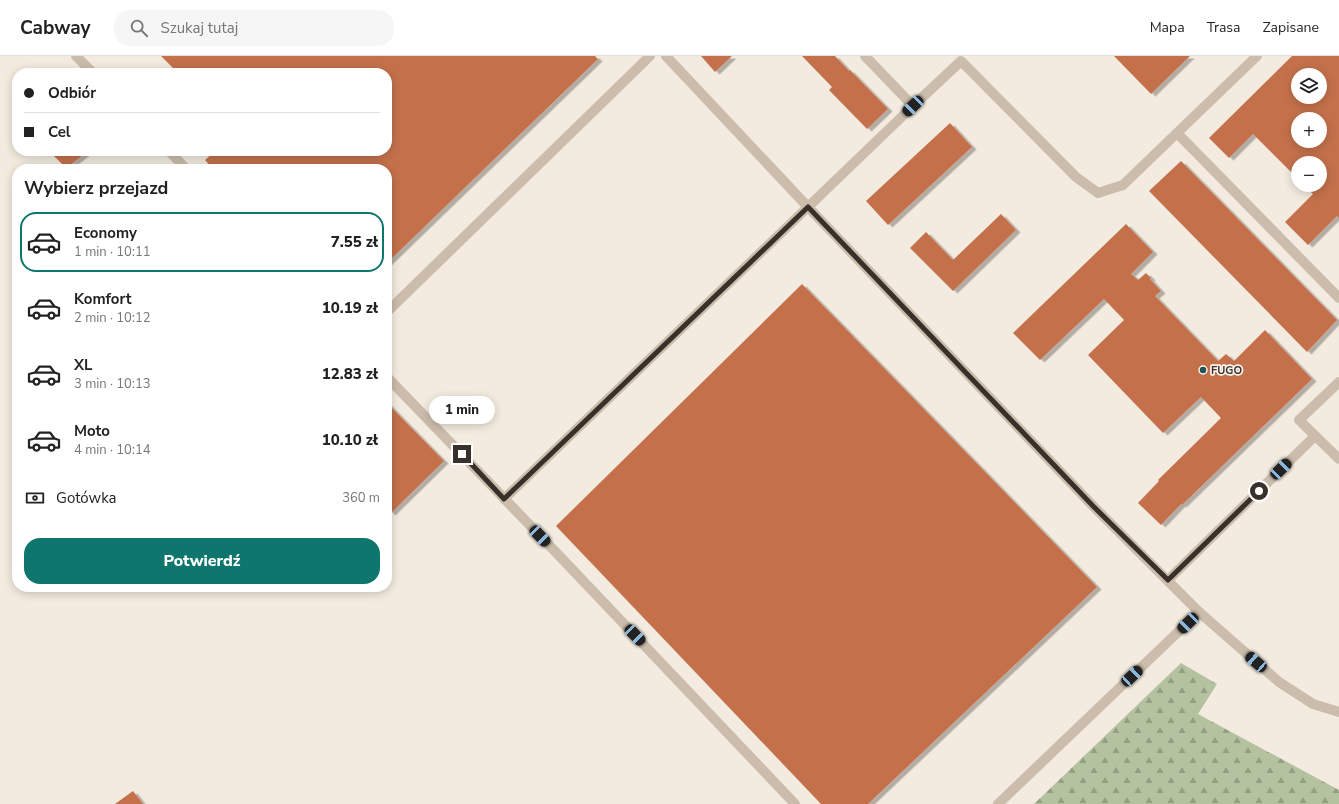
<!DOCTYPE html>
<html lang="pl">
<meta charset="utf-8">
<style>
body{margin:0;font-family:"Nunito Sans",sans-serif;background:#f6f6f6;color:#222;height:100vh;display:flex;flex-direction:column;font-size:15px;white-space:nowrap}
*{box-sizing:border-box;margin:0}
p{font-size:13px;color:#767676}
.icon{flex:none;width:22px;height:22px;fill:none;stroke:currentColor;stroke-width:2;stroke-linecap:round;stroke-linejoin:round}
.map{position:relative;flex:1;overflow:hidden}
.drawer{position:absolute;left:12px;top:108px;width:380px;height:428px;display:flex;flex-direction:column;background:#fff;border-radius:16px;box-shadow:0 2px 10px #0003}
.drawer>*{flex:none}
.banner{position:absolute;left:12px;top:12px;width:380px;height:88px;border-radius:16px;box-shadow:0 2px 10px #0003;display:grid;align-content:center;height:88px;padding:0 12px;background:#fff}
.controls{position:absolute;left:1291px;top:12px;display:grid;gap:8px}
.controls a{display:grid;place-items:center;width:36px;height:36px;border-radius:50%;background:#fff;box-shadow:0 2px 10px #0003;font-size:20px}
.end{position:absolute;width:18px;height:18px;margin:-9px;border:5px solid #39302a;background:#fff;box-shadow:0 0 0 2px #fff}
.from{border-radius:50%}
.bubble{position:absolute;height:28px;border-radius:14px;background:#fff;box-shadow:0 2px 10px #0003;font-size:13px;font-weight:800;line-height:28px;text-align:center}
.car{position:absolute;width:12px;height:24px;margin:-12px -6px;border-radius:5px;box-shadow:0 0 3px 1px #0007;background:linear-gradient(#222 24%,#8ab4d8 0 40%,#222 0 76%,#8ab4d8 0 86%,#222 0)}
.banner b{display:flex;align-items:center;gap:14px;height:38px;font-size:15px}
.banner b+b{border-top:1px solid #e0e0e0}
.banner i{width:10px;height:10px;background:#222}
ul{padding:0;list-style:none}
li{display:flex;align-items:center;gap:12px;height:60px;margin:0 8px 6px;padding:0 4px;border:2px solid transparent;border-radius:16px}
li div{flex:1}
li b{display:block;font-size:15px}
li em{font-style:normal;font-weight:800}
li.selected{border-color:#0f766e}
li>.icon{width:36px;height:36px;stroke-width:1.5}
h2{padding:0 12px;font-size:18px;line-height:48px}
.pay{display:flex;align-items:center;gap:10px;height:44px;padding:0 12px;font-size:15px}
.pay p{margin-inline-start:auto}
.cta{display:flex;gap:8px;margin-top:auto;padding:8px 12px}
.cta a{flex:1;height:46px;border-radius:16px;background:#0f766e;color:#fff;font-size:16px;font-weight:800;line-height:46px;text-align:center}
header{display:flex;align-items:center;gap:24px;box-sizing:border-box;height:56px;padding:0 20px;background:#fff;border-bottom:1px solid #e0e0e0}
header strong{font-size:19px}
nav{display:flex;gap:22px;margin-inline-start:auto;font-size:14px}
.search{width:280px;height:36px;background:#f6f6f6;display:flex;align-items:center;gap:10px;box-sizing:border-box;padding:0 14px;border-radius:16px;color:#767676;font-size:15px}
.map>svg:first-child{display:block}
.forest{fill:url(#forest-firs)}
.building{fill:#c4714c;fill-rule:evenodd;filter:url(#shadow)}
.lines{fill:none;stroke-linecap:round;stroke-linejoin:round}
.service{stroke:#cbbcab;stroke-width:10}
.minor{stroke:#cbbcab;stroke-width:10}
.route{stroke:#39302a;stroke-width:5}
.poi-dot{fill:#20525a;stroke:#faf4ec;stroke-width:1.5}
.labels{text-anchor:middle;stroke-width:3.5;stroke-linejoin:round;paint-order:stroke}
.poi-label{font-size:11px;font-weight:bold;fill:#39302a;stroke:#faf4ec;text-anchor:start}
</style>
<header>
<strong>Cabway</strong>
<div class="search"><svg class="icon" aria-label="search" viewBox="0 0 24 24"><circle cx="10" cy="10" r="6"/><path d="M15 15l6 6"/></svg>Szukaj tutaj</div>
<nav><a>Mapa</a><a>Trasa</a><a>Zapisane</a></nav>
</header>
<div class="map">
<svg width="1339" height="748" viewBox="0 0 1339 748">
<defs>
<pattern id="forest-firs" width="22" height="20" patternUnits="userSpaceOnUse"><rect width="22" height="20" fill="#b4c29f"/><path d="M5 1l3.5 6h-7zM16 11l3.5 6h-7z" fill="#939e82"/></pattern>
<filter id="shadow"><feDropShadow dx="4.5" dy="2.5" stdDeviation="0" flood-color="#0004"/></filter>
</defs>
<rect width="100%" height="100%" fill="#f3ebdf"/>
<path class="forest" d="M 1181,607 L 1217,628 L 1198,658 L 1339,734 L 1339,748 L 1034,748 Z"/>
<g class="building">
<path d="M 161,0 L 595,0 L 598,3 L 387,207 L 387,113 L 213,113 L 205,104 L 215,95 L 387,95 L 387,17 L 178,17 Z"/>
<path d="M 701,0 L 732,0 L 715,16 Z"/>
<path d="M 802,0 L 835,0 L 849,15 L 850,14 L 888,53 L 867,73 L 829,34 L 832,31 Z"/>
<path d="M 1114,0 L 1190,0 L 1151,38 Z"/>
<path d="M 1292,0 L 1339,0 L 1339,162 L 1337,160 L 1308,189 L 1285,166 L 1313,138 L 1304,129 L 1320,129 L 1320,107 L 1298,107 L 1298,123 L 1253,78 L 1229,102 L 1209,82 ZM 1298,19 L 1320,19 L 1320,41 L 1298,41 ZM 1298,63 L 1320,63 L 1320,85 L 1298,85 Z"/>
<path d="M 950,67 L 972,91 L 888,169 L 866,145 Z"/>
<path d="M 49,95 L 86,95 L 87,96 L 66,112 Z"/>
<path d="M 1181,105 L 1337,264 L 1307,296 L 1149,135 Z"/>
<path d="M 1001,158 L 1016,174 L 953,235 L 910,192 L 926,176 L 953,204 Z"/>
<path d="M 1126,168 L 1153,196 L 1131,218 L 1138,224 L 1146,217 L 1151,222 L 1150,223 L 1161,235 L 1155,240 L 1218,305 L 1226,298 L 1234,305 L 1265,274 L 1312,323 L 1182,449 L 1181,448 L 1161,469 L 1138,447 L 1159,425 L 1158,424 L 1221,362 L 1201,341 L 1163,377 L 1088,299 L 1124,264 L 1104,243 L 1040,304 L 1013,277 Z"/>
<path d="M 802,228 L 1097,531 L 868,748 L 821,748 L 556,470 Z"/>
<path d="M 387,347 L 444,405 L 391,457 L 387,453 Z"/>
<path d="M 133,735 L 143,748 L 115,748 Z"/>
</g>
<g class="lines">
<g class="service">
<path d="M 76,0 L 93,17"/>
<path d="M 913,50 L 961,5 L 1076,121 L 1098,137 L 1123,129 L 1257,0"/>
<path d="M 1177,77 L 1339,242"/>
<path d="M 169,95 L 186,113"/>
<path d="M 387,256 L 650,0"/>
<path d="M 387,321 L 549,489 L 795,748"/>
<path d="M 1339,326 L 1299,364 L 1339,403"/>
<path d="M 504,443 L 913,50 L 865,0"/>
<path d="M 1168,524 L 1315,380"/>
</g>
<g class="minor">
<path d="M 666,0 L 808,151 L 1093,450 L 1199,556 L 1279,626 L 1313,648 L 1339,656"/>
<path d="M 998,748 L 1199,556"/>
</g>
</g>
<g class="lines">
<path class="route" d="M 462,398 L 504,443 L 808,151 L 1093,450 L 1168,524 L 1259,435"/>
</g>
<circle class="poi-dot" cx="1203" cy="314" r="4"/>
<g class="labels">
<g class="poi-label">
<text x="1211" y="318">FUGO</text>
</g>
</g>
</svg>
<div class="controls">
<a><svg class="icon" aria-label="layers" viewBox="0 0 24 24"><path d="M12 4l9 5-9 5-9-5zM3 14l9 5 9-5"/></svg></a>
<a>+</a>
<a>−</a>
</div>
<i class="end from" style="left:1259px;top:435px"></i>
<i class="end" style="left:462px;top:398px"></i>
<div class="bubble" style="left:429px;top:340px;width:66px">1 min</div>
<i class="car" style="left:913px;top:50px;rotate:226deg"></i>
<i class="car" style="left:1281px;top:413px;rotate:46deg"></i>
<i class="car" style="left:540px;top:480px;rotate:136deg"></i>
<i class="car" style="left:1188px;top:567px;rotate:226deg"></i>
<i class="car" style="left:635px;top:579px;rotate:136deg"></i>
<i class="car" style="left:1256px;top:606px;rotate:311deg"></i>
<i class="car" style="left:1132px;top:620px;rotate:47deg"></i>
<div class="banner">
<b><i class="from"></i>Odbiór</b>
<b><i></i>Cel</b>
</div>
<section class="drawer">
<h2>Wybierz przejazd</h2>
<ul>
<li class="selected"><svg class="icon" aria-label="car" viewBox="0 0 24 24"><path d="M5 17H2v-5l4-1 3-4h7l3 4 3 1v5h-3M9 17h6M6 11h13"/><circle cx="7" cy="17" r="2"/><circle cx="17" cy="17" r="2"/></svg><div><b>Economy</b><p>1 min · 10:11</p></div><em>7.55 zł</em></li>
<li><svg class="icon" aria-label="car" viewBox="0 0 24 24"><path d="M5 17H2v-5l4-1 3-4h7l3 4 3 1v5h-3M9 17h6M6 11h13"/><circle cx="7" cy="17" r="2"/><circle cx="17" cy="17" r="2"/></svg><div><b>Komfort</b><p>2 min · 10:12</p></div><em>10.19 zł</em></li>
<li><svg class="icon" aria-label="car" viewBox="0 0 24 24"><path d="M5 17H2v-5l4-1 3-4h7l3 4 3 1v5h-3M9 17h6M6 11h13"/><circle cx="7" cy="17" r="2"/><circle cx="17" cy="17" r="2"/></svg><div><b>XL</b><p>3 min · 10:13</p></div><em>12.83 zł</em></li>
<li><svg class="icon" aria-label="car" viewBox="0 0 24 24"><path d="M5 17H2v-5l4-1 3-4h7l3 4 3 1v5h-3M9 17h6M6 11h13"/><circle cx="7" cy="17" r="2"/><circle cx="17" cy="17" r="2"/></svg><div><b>Moto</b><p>4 min · 10:14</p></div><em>10.10 zł</em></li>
</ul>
<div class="pay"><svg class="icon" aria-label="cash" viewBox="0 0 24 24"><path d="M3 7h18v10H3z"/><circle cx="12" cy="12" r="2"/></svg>Gotówka<p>360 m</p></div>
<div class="cta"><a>Potwierdź</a></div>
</section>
</div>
